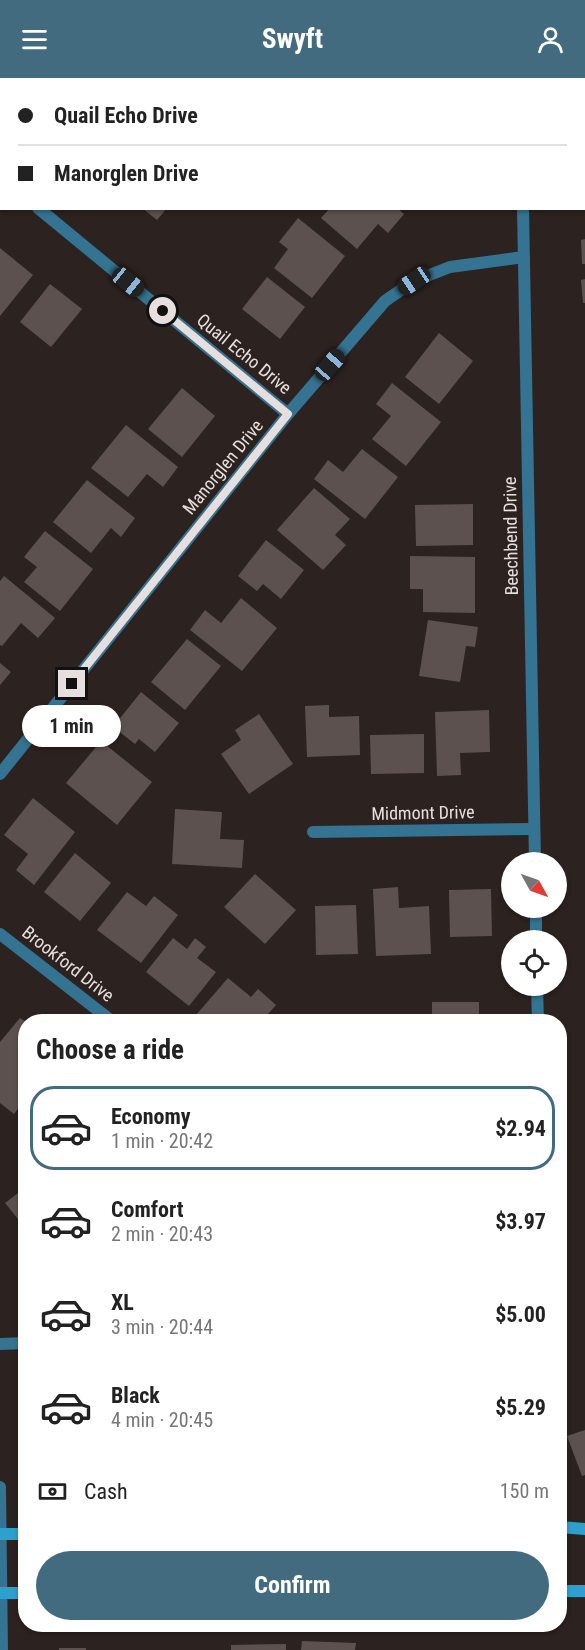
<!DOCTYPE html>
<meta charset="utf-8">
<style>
body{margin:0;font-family:"Roboto Condensed",sans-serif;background:#f6f6f6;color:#222;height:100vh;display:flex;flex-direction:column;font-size:22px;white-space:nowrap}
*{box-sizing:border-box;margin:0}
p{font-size:20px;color:#767676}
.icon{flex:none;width:33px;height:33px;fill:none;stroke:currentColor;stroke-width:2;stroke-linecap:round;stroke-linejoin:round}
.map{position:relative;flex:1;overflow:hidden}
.sheet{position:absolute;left:18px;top:936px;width:549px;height:618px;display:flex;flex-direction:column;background:#fff;border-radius:24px;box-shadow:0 2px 4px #0004}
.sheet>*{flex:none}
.guide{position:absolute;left:0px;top:0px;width:585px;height:132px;box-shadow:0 2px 4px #0004;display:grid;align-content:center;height:132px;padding:0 18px;background:#fff}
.needle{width:39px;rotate:130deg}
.tools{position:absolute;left:501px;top:774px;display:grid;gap:12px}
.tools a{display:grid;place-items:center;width:66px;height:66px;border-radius:50%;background:#fff;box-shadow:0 2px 4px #0004;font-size:30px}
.end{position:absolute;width:27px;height:27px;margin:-14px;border:8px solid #e6dfdd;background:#111;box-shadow:0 0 0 3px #111}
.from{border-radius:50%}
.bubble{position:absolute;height:42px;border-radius:21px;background:#fff;box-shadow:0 2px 4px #0004;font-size:20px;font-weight:700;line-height:42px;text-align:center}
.car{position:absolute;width:18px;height:36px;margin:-18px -9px;border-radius:8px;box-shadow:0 0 4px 2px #0007;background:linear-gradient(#222 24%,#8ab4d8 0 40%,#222 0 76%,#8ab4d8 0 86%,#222 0)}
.guide b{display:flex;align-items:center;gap:21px;height:57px;font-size:22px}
.guide b+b{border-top:2px solid #e0e0e0}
.guide i{width:15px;height:15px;background:#222}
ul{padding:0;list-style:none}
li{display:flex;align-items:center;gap:18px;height:84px;margin:0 12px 9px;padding:0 6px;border:3px solid transparent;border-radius:24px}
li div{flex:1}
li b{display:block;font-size:22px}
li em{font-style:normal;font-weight:700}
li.on{border-color:#426b7f}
li>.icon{width:54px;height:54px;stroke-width:1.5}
h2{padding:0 18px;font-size:27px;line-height:72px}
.pay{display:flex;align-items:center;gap:15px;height:66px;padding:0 18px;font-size:22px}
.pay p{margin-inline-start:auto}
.primary-button{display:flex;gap:12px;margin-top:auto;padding:12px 18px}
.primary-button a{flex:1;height:69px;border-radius:36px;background:#426b7f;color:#fff;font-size:24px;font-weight:700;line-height:69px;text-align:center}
header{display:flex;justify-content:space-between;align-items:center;height:78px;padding:0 18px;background:#426b7f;color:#fff;font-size:27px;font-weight:700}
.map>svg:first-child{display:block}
.building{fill:#5c514e}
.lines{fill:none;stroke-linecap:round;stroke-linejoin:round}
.street{stroke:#347391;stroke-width:12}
.secondary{stroke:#2da0d0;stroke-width:12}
.route{stroke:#e6dfdd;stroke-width:8}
.labels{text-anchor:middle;stroke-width:4.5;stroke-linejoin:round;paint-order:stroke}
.street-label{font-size:18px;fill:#e6dfdd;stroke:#2c221f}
</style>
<header><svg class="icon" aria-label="menu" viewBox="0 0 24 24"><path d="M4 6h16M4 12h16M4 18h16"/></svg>Swyft<svg class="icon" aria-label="person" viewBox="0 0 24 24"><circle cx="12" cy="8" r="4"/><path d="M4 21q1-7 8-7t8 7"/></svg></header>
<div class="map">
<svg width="585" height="1572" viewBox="0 0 585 1572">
<rect width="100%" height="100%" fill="#2c221f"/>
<g class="building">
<path d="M 142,130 L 167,130 L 157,142 Z"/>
<path d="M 330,130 L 397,130 L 404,136 L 388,155 L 378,146 L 357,171 L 321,140 Z"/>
<path d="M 298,140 L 345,178 L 312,220 L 274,190 L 288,171 L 279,164 Z"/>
<path d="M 585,161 L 585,186 L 582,186 L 581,162 Z"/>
<path d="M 0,170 L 33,197 L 0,238 Z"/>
<path d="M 267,199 L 305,229 L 280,261 L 242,231 Z"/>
<path d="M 585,201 L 585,225 L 583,225 L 581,202 Z"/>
<path d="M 50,206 L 82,231 L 51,269 L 20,244 Z"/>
<path d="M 439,255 L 473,283 L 439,326 L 405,299 Z"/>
<path d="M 392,305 L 441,344 L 406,388 L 372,361 L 391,338 L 376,326 Z"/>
<path d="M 182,310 L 215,338 L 182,379 L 148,351 Z"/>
<path d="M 126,347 L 178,389 L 163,409 L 147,396 L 128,419 L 91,390 Z"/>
<path d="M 362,371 L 398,399 L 365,441 L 314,401 L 328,382 L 343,394 Z"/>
<path d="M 87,402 L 135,440 L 121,459 L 111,450 L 91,475 L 53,444 Z"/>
<path d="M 314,410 L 350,441 L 335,457 L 346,467 L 323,492 L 277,452 Z"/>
<path d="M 473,426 L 473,467 L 416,468 L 415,427 Z"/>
<path d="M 45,453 L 93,491 L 60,533 L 24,504 L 37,489 L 24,479 Z"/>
<path d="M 266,462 L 304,492 L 281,521 L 263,506 L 257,513 L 238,498 Z"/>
<path d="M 410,478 L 475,479 L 475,535 L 423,534 L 423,511 L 410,511 Z"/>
<path d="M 4,498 L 55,540 L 38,560 L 21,545 L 2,568 L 0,567 L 0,503 Z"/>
<path d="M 241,520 L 277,550 L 242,593 L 190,552 L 205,532 L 221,545 Z"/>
<path d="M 428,542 L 478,549 L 475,569 L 466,568 L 460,604 L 419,598 Z"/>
<path d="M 187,561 L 221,588 L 185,632 L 151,604 Z"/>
<path d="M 0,585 L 11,594 L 0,607 Z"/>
<path d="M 141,614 L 179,645 L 155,674 L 139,661 L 135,666 L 113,649 Z"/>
<path d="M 329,627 L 329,639 L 359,638 L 360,677 L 307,679 L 305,628 Z"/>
<path d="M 489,632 L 490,674 L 460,675 L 461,697 L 437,698 L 435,634 Z"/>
<path d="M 259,636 L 293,686 L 249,716 L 221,676 L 241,662 L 235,652 Z"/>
<path d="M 424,656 L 424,695 L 371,696 L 370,657 Z"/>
<path d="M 101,663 L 152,704 L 117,747 L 66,705 Z"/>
<path d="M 33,720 L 75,754 L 34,807 L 16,792 L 28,776 L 4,757 Z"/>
<path d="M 175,731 L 222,734 L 220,761 L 244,762 L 242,790 L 172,786 Z"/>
<path d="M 75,775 L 111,805 L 80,843 L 44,814 Z"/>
<path d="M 255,796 L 296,832 L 265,866 L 224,829 Z"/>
<path d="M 398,809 L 399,830 L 429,828 L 431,876 L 376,878 L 373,811 Z"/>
<path d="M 491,811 L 492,858 L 450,859 L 449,812 Z"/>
<path d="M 127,814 L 146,828 L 154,818 L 178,837 L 141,885 L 97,852 Z"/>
<path d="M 356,827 L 358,876 L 316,877 L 315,828 Z"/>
<path d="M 173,860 L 187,871 L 195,860 L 206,869 L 197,880 L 216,894 L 189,928 L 146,894 Z"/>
<path d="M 228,900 L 251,919 L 258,911 L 276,927 L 261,944 L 204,944 L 196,937 Z"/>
<rect x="432" y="924" width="47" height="20"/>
<path d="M 20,940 L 26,944 L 26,1021 L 14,1036 L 0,1025 L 0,964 Z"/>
<path d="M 26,1109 L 26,1151 L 5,1125 Z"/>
<path d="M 585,1352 L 585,1397 L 582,1398 L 567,1358 Z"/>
<path d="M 302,1563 L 356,1565 L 355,1572 L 301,1572 Z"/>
<path d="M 286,1566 L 286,1572 L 231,1572 L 231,1567 Z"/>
<rect x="59" y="1570" width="27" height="2"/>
</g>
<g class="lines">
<g class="street">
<path d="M 520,0 L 520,2"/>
<path d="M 0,99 L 2,100"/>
<path d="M 38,130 L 288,336"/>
<path d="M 523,130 L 535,784"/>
<path d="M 0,696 L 288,336 L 385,223 L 414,203 L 450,189 L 524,179"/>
<path d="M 313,754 L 534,751"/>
<path d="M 536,830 L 536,862"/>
<path d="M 0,856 L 113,944"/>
<path d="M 537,908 L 538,944"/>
<path d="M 0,1266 L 26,1265"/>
<path d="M 0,1409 L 2,1572"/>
</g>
<g class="secondary">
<path d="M 560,1449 L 585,1451"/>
<path d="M 0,1456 L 26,1456"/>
<path d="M 560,1513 L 585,1513"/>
<path d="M 0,1515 L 26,1515"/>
</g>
</g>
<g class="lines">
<path class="route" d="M 72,606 L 288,336 L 163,233"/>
</g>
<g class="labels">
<g class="street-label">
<text transform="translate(244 276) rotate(39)" y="6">Quail Echo Drive</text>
<text transform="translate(223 389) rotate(-51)" y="6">Manorglen Drive</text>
<text transform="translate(511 458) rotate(-91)" y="6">Beechbend Drive</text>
<text transform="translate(423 735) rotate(-1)" y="6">Midmont Drive</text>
<text transform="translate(68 886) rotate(38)" y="6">Brookford Drive</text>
</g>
</g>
</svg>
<div class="tools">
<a><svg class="needle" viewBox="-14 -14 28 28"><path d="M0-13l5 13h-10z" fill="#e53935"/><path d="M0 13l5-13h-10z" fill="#767676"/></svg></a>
<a><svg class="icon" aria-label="locate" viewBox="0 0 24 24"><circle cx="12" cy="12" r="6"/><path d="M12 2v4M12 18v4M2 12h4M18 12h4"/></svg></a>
</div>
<i class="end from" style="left:163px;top:233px"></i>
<i class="end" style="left:72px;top:606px"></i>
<div class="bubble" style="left:22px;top:627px;width:99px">1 min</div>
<i class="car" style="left:414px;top:203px;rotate:236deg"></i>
<i class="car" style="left:128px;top:204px;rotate:129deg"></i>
<i class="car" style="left:330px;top:287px;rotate:41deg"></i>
<div class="guide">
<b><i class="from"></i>Quail Echo Drive</b>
<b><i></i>Manorglen Drive</b>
</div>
<section class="sheet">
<h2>Choose a ride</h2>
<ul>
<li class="on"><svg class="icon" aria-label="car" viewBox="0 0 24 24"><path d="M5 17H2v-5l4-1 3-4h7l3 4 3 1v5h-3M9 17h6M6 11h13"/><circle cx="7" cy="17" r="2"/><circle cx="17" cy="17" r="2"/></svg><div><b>Economy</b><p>1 min · 20:42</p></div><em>$2.94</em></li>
<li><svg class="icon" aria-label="car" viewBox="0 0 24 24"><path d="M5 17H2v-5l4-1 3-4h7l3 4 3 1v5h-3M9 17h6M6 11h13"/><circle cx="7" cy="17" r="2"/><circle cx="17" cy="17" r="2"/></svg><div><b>Comfort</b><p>2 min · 20:43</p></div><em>$3.97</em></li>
<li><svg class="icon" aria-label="car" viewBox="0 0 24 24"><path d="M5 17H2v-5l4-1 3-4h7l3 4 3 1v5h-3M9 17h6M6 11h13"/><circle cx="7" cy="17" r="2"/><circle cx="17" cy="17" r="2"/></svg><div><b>XL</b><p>3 min · 20:44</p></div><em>$5.00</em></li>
<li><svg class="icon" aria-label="car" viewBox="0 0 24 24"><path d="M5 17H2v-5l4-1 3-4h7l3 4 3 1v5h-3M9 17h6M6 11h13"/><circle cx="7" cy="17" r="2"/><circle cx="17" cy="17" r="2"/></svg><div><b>Black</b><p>4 min · 20:45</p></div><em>$5.29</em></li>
</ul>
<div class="pay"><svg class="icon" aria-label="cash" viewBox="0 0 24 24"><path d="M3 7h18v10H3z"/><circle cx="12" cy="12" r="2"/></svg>Cash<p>150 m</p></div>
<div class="primary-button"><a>Confirm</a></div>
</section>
</div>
